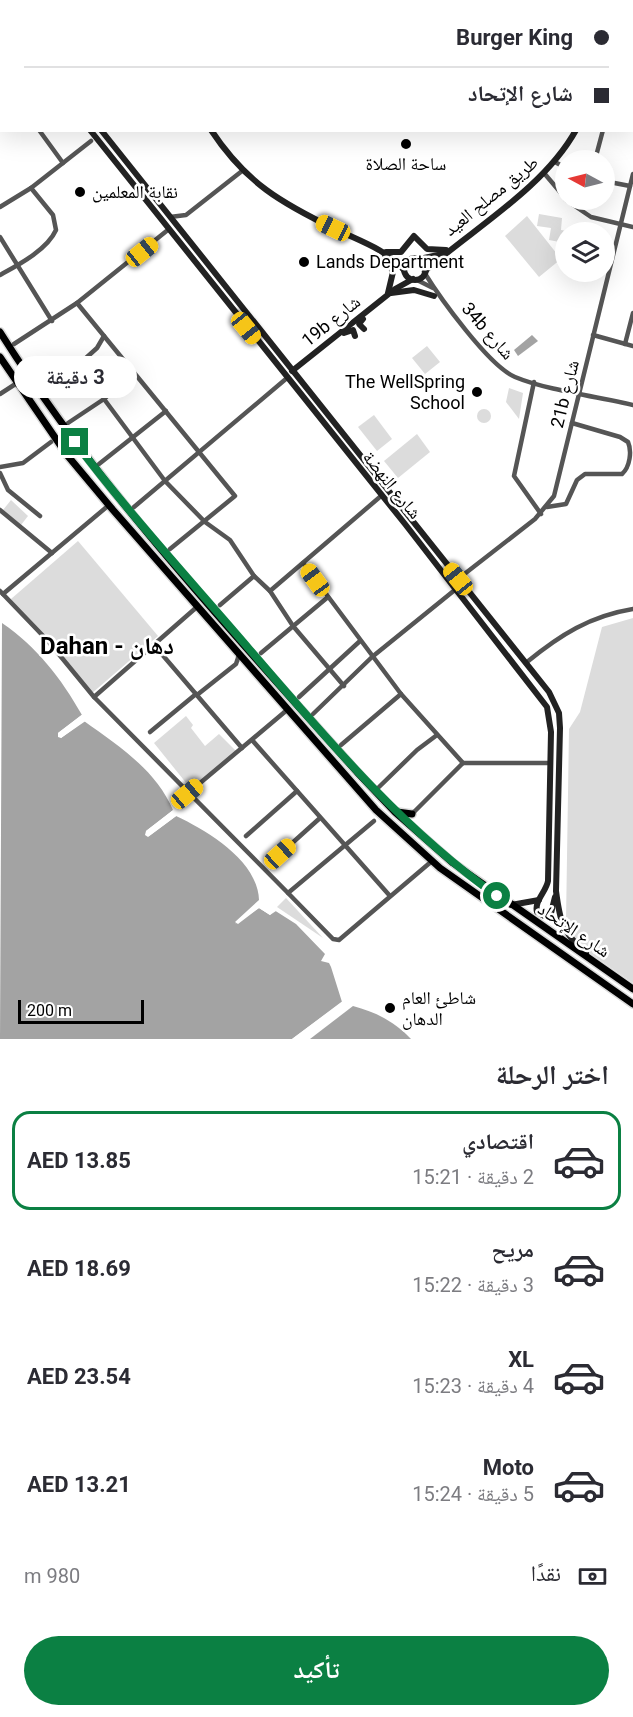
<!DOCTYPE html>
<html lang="ar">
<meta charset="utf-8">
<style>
body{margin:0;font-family:Roboto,"Noto Naskh Arabic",sans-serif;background:#f2f2f3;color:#2b2b33;direction:rtl;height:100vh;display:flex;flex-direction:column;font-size:22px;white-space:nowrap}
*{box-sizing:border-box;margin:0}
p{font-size:20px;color:#7c7c81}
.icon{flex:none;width:33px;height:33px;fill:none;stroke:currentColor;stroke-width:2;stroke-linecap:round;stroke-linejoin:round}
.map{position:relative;height:1039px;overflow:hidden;direction:ltr}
.sheet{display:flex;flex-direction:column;background:#fff;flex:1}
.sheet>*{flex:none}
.guide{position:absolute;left:0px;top:0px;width:633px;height:132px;box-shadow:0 6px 24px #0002;direction:rtl;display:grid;align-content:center;height:132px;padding:0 24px;background:#fff}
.needle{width:39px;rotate:277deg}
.controls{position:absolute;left:555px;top:150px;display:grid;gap:12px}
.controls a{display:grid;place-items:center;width:60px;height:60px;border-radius:50%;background:#fff;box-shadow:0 6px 24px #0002;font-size:30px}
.scale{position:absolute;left:18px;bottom:15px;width:126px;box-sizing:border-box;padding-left:6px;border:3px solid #000;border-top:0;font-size:16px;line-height:21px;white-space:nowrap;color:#000;-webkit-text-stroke:4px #fff;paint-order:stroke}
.end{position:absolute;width:27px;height:27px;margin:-14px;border:8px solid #0b8043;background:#fff;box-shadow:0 0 0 3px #fff}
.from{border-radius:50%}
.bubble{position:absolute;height:42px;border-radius:21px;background:#fff;box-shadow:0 6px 24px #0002;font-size:20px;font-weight:700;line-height:42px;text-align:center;direction:rtl}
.car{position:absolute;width:18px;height:36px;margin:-18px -9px;border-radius:8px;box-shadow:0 0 4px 2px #0007;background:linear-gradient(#f5c518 24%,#345 0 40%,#f5c518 0 76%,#345 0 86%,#f5c518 0)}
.guide b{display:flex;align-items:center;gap:21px;height:57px;font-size:22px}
.guide b+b{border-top:2px solid #e1e1e2}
.guide i{width:15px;height:15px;background:#2b2b33}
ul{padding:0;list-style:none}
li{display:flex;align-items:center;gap:18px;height:99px;margin:0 12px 9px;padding:0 12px;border:3px solid transparent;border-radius:18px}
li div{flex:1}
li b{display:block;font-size:22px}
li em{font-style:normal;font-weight:700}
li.active{border-color:#0b8043}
li>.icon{width:54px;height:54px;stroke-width:1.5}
h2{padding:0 24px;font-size:27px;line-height:72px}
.pay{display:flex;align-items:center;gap:15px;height:66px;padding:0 24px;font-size:22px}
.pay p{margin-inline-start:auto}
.primary-button{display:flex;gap:12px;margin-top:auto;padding:12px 24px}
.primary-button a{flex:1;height:69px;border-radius:36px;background:#0b8043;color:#fff;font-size:24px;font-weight:700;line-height:69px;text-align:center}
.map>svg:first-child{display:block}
.green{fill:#dcdcdc}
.water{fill:#a3a3a3}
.pier{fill:#fff}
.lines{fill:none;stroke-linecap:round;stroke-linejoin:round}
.primary-casing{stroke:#dbdbdb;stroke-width:10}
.street{stroke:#555;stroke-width:4.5}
.secondary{stroke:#222;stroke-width:6}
.primary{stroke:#000;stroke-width:7}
.route{stroke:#0b8043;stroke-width:8}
.poi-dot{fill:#000;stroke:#fff;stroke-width:2}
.labels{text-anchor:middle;stroke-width:5;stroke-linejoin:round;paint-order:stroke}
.poi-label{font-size:18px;fill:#000;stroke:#fff;text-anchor:start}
.street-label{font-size:18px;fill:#000;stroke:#fff}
.district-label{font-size:24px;font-weight:bold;fill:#000;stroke:#fff}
</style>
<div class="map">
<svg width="633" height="1039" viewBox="0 0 633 1039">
<rect width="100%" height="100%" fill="#fff"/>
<g class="green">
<path d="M 539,214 L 562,218 L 561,230 L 572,232 L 566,232 L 565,243 L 549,240 L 551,228 L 537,226 Z"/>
<path d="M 527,216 L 561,259 L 539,277 L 505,236 Z"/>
<path d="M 427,346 L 440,362 L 425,374 L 412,358 Z"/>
<path d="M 509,388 L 523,393 L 519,419 L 506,402 Z"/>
<circle cx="484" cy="416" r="7"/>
<path d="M 374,415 L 392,439 L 377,451 L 358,427 Z"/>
<path d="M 417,434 L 430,452 L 398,478 L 384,461 Z"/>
<path d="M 11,500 L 28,516 L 21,525 L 3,510 Z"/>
<path d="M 78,541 L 158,636 L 91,694 L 17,610 L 11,599 Z"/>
<path d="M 633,618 L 633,983 L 577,944 L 566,926 L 568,925 L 566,921 L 569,729 L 580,712 L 602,627 Z"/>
<path d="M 186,716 L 193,725 L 191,728 L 205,746 L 219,734 L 238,753 L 191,789 L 154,743 Z"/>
<path d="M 286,898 L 323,938 L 277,907 Z"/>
</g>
<g class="water">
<path d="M 532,335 L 538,341 L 518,356 L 514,350 Z"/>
<path d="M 2,623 C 37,647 61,678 82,715 L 58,733 L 61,738 L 84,721 C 119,746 156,770 173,810 L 146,831 L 149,836 L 176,816 C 208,831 258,861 259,900 L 235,922 L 238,924 L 259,908 L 270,915 L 274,910 L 296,924 L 325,954 L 321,961 L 329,963 L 331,967 L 342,1002 L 292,1039 L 0,1039 Z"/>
<path d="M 353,1006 C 376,1012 395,1022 411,1039 L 310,1039 Z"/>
</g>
<g class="pier">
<path d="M 84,713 L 84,717 L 76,723 L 83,719 L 87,720 L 61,738 L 58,737 L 58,733 Z"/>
<path d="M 176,808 L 175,812 L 153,830 L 175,814 L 179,814 L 148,837 L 145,835 L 146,831 Z"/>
<path d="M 262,899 L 258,905 L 269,911 L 275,907 L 276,911 L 270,915 L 259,908 L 235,924 Z"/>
<path d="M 344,1000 L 343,1004 L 296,1039 L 292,1039 Z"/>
<path d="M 352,1003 L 356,1003 L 307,1039 L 316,1030 Z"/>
</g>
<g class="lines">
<g class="primary-casing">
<g id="primary">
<path d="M 0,332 C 100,491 232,632 357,772 L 395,812 L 453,863 L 633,989"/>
<path d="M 0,357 L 67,455 L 113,510 L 376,810 L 440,868 L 633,1004"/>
<path d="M 397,812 L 412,814"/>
</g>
</g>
<g class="street">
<path d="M 624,0 L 624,2"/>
<path d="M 39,130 L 63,163"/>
<path d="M 595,160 L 603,130"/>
<path d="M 555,162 L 566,168"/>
<path d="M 544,173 L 566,199"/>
<path d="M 604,181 L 630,186"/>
<path d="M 566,200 L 591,217 L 633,227"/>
<path d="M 0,207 L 31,188 L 91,141"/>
<path d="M 170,217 L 186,215 L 242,171"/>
<path d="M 0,237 L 52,321"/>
<path d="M 424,272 C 440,298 489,366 515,377 C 546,390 599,397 633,405"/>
<path d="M 0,275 C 18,265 47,250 56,230 L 53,215 L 31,188"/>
<path d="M 415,279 L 433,288"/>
<path d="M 77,303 L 235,496 L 170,549"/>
<path d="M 593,335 L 633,346"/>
<path d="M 14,344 L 77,303 L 169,229"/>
<path d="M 625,344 L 633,313"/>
<path d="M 534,382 L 514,476 L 541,514"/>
<path d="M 0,394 L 17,383"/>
<path d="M 46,394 L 97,348 L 104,336"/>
<path d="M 104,399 L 165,481 L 205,522 L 230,540 L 254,576 L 270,591 L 293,626 L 344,686"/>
<path d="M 68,423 L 104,399 L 132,373"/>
<path d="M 99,464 L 166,411"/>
<path d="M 0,467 L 23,463 L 51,442"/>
<path d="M 0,473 L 8,490 L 40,516"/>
<path d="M 134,507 L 287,378"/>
<path d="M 547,507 L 566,504 L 577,480 L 585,474 L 622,474 C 630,467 632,451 628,442 L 620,437 L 572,423"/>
<path d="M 0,510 L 52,553"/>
<path d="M 303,563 L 401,694 L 463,763"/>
<path d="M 458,579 L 535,519 L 554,496 L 633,174"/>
<path d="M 0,591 L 48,641 L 94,697 L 288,893"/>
<path d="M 270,591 L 381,496"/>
<path d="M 3,594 L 109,505"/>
<path d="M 220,605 L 254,576"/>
<path d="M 154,645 L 242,748"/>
<path d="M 261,653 L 328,597"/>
<path d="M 527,662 C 560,635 590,616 633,609"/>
<path d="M 197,695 L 236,664 L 239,655"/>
<path d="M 94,697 L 198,606"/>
<path d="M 299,697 L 360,641"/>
<path d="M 313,714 L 372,657 L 456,589"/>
<path d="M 150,732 L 196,694"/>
<path d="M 252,740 L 390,896"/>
<path d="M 341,745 L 401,694"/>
<path d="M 379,787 L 417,750 L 437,735"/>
<path d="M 187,794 L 287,710"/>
<path d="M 412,814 L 463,763 L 550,763"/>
<path d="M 374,821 L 288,893 L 333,939 L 339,940 L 432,861"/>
<path d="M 246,836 L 297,791"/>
<path d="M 280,854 L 320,818"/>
</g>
<g class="secondary">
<path d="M 603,0 L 603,2"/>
<path d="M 177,2 L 178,0"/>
<path d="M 185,2 L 185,0"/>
<path d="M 0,7 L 2,8"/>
<path d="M 0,19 L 2,21"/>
<path d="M 0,104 L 2,103"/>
<path d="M 0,112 L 2,111"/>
<path d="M 90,130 L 405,524 L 547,707 L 551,732 L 548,881 C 546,892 534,901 537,912 L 544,916 L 551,913 L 555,897"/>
<path d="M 101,130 L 549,692 L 559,713 L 560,728 L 556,891 C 560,922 562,932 586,953"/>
<path d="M 211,130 C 246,183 281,203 337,230 C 360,241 387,250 404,270"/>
<path d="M 386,252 L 401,252 L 414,236 L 427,249 L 446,250"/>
<path d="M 385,255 L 393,272 L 388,293"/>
<circle cx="415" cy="269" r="11"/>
<path d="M 419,259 L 443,254"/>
<path d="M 425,271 C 474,228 544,188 576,130"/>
<path d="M 391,293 L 414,290 L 434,296"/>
<path d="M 363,319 L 359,324 L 364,329"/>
<path d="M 344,333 L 353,330 L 355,336"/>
<path d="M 292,371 L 395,289 L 413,279"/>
<path d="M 511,905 L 539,900"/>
</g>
<use href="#primary" class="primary"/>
</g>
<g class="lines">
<path class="route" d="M 75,442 C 129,514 191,581 250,650 C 327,739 401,828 497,896"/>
</g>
<g class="poi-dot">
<circle cx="406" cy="144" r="6"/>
<circle cx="80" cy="192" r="6"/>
<circle cx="304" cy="262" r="6"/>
<circle cx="477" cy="392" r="6"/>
<circle cx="390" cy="1008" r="6"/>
</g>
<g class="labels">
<g class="poi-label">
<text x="406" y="170" text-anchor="middle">ساحة الصلاة</text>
<text x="92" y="198">نقابة المعلمين</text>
<text x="316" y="268">Lands Department</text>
<text x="465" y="388" text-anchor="end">The WellSpring<tspan x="465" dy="21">School</tspan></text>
<text x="402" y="1004">شاطئ العام<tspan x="402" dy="21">الدهان</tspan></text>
</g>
<g class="street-label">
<text transform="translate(491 196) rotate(-39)" y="6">طريق مصلح العيد</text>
<text transform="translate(331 321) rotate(-39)" y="6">19b شارع</text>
<text transform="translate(488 331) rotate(49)" y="6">34b شارع</text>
<text transform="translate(565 394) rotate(-76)" y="6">21b شارع</text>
<text transform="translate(392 485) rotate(51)" y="6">شارع النهضة</text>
<text transform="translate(574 930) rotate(34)" y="6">شارع الإتحاد</text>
</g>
<g class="district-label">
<text x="107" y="654">Dahan - دهان</text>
</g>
</g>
</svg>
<div class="controls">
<a><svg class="needle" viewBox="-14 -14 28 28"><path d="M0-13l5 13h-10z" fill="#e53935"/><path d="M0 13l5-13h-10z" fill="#7c7c81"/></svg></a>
<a><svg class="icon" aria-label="layers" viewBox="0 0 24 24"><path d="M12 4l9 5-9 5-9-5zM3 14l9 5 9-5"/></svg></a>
</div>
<div class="scale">200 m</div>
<i class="end from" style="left:497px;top:896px"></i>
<i class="end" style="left:75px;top:442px"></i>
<div class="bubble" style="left:14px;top:356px;width:123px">3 دقيقة</div>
<i class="car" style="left:333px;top:228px;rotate:295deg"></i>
<i class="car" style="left:142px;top:252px;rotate:51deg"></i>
<i class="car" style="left:246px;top:328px;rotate:141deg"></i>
<i class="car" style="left:458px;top:579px;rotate:321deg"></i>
<i class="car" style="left:315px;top:580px;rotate:324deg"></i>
<i class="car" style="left:187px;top:794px;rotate:50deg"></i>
<i class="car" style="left:280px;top:854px;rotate:48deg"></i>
<div class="guide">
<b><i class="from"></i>Burger King</b>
<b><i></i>شارع الإتحاد</b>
</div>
</div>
<section class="sheet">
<h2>اختر الرحلة</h2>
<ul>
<li class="active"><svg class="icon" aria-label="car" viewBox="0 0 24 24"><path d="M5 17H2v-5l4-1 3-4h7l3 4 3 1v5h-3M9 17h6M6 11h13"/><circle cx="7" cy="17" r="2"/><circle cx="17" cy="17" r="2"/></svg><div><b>اقتصادي</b><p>2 دقيقة · 15:21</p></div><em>AED 13.85</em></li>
<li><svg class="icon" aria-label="car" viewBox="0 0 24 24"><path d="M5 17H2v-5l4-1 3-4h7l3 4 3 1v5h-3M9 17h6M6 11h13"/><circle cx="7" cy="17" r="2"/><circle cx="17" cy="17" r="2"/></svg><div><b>مريح</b><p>3 دقيقة · 15:22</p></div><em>AED 18.69</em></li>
<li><svg class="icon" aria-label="car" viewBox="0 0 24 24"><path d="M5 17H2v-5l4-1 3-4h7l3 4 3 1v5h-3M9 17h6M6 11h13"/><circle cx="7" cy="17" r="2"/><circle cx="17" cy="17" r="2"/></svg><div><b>XL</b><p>4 دقيقة · 15:23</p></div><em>AED 23.54</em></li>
<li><svg class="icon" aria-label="car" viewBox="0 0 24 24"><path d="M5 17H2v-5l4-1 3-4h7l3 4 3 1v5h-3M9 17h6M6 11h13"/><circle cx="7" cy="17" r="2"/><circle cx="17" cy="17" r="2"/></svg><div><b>Moto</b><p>5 دقيقة · 15:24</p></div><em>AED 13.21</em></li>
</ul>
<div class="pay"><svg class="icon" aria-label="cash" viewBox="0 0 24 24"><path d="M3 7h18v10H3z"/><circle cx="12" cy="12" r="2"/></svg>نقدًا<p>980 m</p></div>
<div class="primary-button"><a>تأكيد</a></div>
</section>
